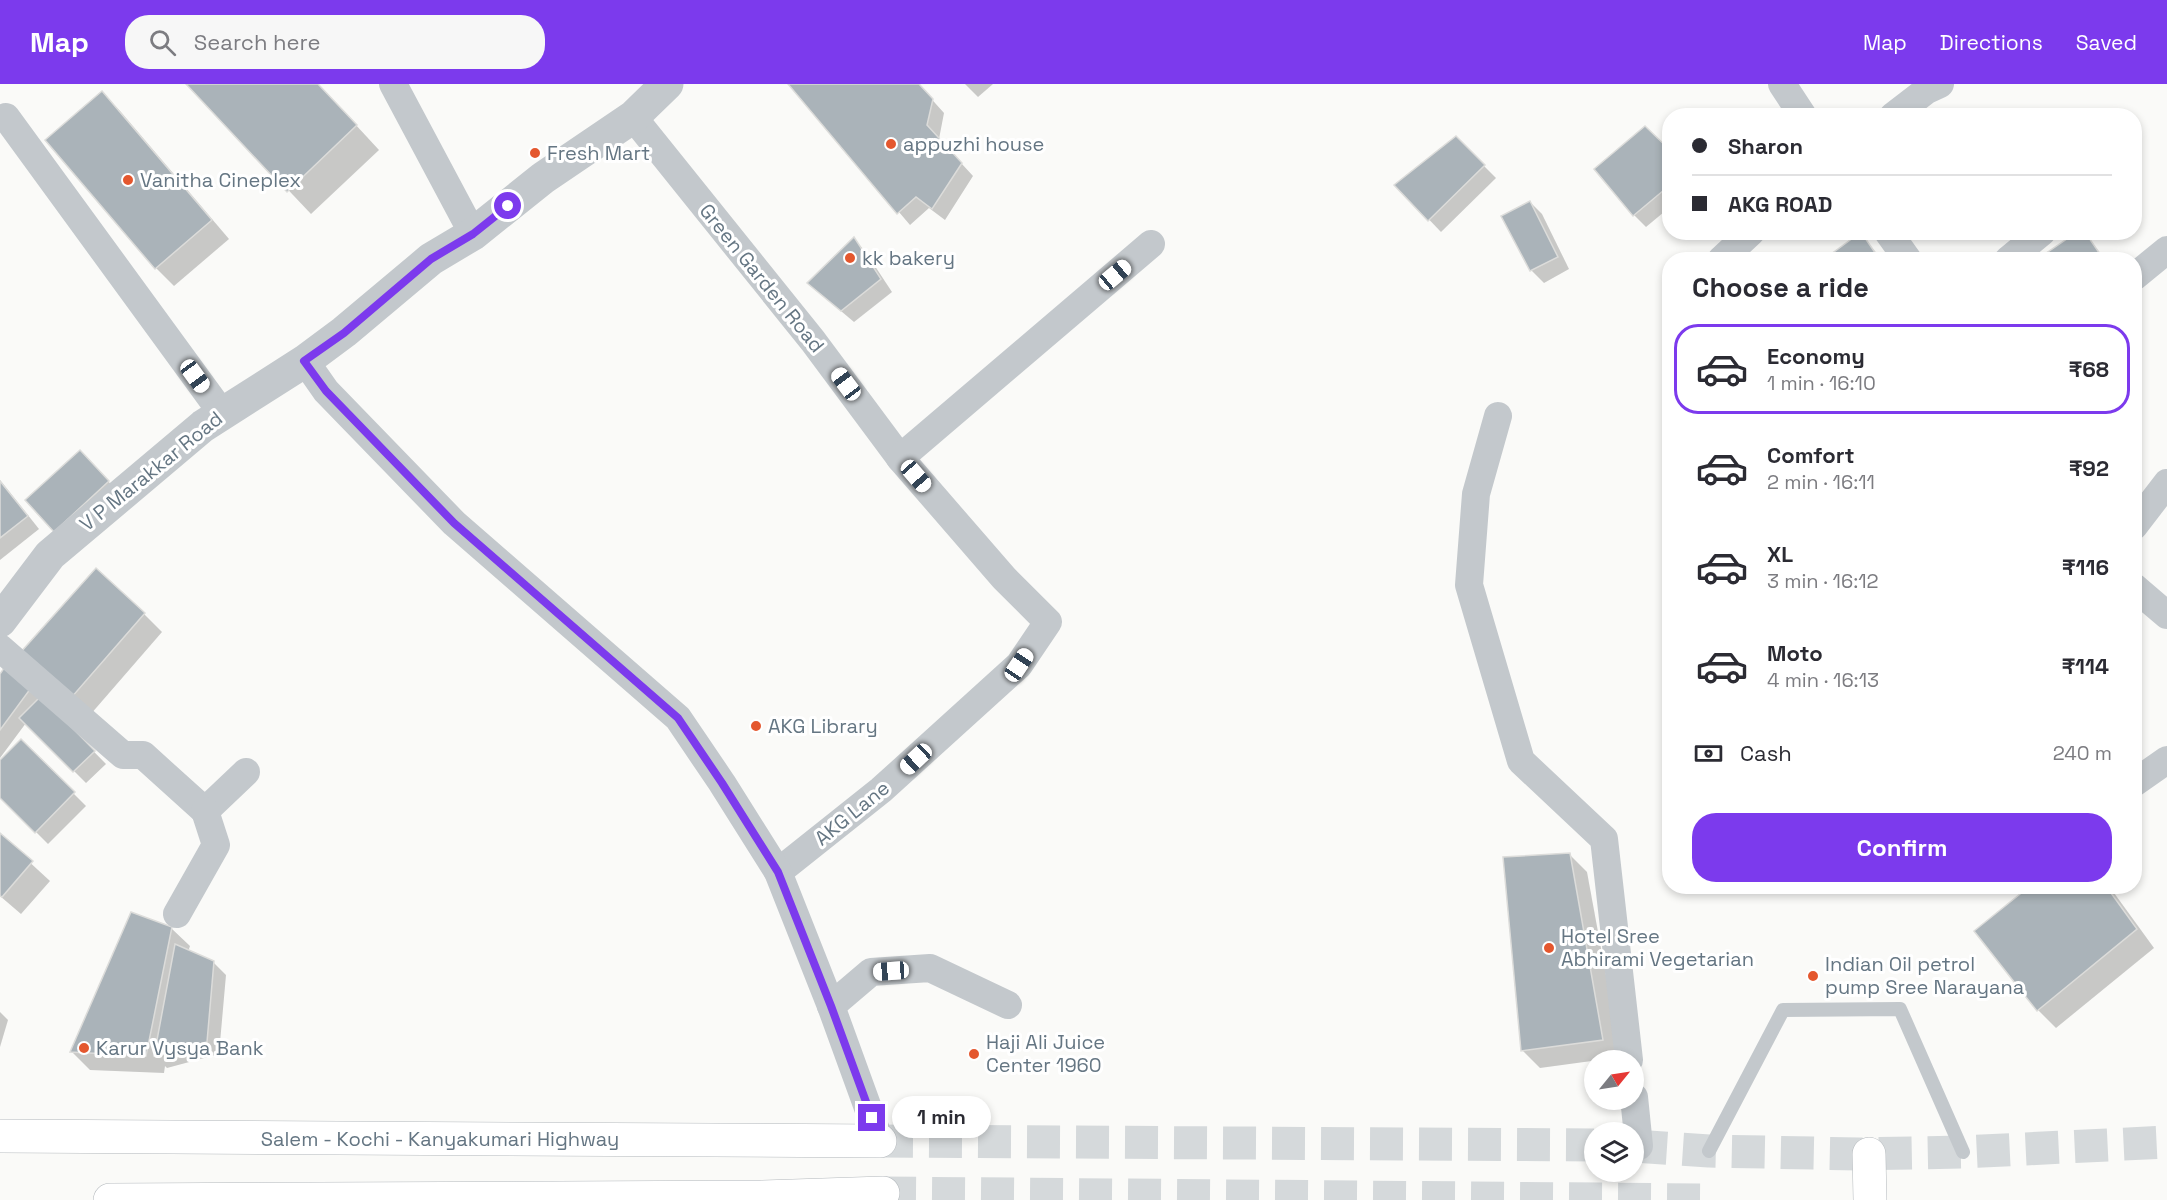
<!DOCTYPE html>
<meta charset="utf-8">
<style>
body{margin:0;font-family:"Space Grotesk",sans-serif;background:#f7f7f7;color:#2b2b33;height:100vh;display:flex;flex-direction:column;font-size:22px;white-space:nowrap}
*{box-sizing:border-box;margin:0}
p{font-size:20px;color:#7c7c81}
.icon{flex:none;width:33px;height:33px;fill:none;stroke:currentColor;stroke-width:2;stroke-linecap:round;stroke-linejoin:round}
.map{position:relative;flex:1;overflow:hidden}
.panel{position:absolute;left:1662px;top:168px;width:480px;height:642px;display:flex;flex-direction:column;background:#fff;border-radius:24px;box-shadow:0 3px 9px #0003}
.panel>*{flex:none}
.top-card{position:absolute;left:1662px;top:24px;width:480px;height:132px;border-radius:24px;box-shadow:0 3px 9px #0003;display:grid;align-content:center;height:132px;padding:0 30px;background:#fff}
.needle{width:39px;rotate:60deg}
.buttons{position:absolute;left:1584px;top:966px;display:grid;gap:12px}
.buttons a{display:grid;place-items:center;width:60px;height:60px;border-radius:50%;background:#fff;box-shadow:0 3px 9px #0003;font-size:30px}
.end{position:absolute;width:27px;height:27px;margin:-14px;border:8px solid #7c3aed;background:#fff;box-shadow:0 0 0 3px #fff}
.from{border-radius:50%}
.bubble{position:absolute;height:42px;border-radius:21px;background:#fff;box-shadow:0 3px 9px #0003;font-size:20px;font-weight:700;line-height:42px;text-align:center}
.car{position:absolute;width:18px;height:36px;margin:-18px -9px;border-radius:8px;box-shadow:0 0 4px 2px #0007;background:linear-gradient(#fff 24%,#345 0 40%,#fff 0 76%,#345 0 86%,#fff 0)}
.top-card b{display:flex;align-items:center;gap:21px;height:57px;font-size:22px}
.top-card b+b{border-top:2px solid #e1e1e2}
.top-card i{width:15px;height:15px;background:#2b2b33}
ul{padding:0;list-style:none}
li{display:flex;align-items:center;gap:18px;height:90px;margin:0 12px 9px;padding:0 18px;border:3px solid transparent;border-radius:24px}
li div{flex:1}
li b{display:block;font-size:22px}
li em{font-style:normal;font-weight:700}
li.on{border-color:#7c3aed}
li>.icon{width:54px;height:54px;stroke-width:1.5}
h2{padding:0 30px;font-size:27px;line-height:72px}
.pay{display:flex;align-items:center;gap:15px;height:66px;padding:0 30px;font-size:22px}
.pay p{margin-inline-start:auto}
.action{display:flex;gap:12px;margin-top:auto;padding:12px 30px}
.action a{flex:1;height:69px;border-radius:24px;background:#7c3aed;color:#fff;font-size:24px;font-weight:700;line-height:69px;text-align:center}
header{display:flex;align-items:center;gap:36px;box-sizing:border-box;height:84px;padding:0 30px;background:#7c3aed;color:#fff}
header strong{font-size:28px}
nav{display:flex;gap:33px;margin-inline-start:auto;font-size:21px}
.search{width:420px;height:54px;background:#f7f7f7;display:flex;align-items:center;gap:15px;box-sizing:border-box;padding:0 21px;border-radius:24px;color:#7c7c81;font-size:22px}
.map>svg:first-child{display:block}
.shadow{fill:#0003}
.building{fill:#aab3b9;stroke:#dcdcda;stroke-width:1.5}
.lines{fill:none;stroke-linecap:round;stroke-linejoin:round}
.trunk-tunnel{stroke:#d5d9db;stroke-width:33;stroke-dasharray:33 16;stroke-linecap:butt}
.trunk-casing{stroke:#b4b9bd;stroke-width:34}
.service{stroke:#c3c8cc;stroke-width:14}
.minor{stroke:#c3c8cc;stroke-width:28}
.tertiary{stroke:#c3c8cc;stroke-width:33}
.trunk{stroke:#fff;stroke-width:33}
.route{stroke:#7c3aed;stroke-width:8}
.poi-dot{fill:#e4572e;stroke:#fff;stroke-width:2}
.labels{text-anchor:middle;stroke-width:6;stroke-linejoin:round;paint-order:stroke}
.poi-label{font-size:20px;fill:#657683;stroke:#fff;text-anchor:start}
.street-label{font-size:20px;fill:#657683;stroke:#fff}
</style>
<header>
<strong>Map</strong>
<div class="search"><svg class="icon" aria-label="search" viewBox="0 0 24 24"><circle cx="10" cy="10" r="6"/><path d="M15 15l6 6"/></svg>Search here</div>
<nav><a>Map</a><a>Directions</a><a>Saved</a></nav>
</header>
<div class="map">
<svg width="2167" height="1116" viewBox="0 0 2167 1116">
<rect width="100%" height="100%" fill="#fafaf8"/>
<g class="shadow">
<path d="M 188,0 L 318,0 L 379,66 L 311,130 Z"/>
<path d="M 790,0 L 918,0 L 944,29 L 939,55 L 973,92 L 945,136 L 929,124 L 910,141 Z"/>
<path d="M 965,0 L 993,0 L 978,13 Z"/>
<path d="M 102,9 L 120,27 L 229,155 L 174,202 L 156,184 Z"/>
<path d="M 1456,54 L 1496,94 L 1441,148 L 1396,101 Z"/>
<path d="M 1670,68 L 1670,123 L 1646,143 L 1634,131 Z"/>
<path d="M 1530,118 L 1542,130 L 1569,185 L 1544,199 L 1532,187 L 1503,132 Z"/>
<path d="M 2083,148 L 2106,176 L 2051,176 Z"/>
<path d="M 1861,150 L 1882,176 L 1825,176 Z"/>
<path d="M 854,155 L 865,167 L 892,208 L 854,238 L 822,211 Z"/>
<path d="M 92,380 L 120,410 L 55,447 Z"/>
<path d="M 0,396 L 39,445 L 0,476 Z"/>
<path d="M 144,530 L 162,548 L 90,631 L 40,587 Z"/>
<path d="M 0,592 L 41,614 L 106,680 L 86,699 L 26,639 L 0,674 Z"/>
<path d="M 21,657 L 86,722 L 48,760 L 0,712 L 0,679 Z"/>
<path d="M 0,751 L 50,797 L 21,830 L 0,812 Z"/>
<path d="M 1569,770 L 1587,788 L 1621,973 L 1540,984 L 1522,966 Z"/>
<path d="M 2032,802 L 2109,802 L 2154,864 L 2056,944 L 2038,926 L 1977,847 Z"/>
<path d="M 171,844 L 190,862 L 188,868 L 213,878 L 226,891 L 219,970 L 167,984 L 165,982 L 164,989 L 90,986 L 72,968 Z"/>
<path d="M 0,928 L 8,936 L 0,963 Z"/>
</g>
<g class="building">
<path d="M 186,0 L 318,0 L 357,41 L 287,108 Z"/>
<path d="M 788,0 L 919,0 L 933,15 L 927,41 L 962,79 L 932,125 L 916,113 L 897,130 Z"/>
<path d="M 102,7 L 212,136 L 155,185 L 45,56 Z"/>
<path d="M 1645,42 L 1670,66 L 1670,101 L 1633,132 L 1594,85 Z"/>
<path d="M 1456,52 L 1485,81 L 1428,137 L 1394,101 Z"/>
<path d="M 1530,117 L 1558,173 L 1530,187 L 1501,132 Z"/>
<path d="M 1861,148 L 1880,176 L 1823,176 Z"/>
<path d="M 2077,148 L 2085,148 L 2104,176 L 2049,176 L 2045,170 Z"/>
<path d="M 854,153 L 881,195 L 841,227 L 807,199 Z"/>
<path d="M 80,366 L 109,397 L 54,448 L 25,416 Z"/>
<path d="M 0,397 L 28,432 L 0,454 Z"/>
<path d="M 96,484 L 145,529 L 71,614 L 20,569 Z"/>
<path d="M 4,584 L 31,604 L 0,646 L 0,590 Z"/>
<path d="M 41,612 L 95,667 L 73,688 L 19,634 Z"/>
<path d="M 21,655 L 75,708 L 35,749 L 0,714 L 0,676 Z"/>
<path d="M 0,749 L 33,777 L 2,813 L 0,812 Z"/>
<path d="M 1570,769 L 1603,956 L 1521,967 L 1503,773 Z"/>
<path d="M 2030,802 L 2106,802 L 2137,845 L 2037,927 L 1974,847 Z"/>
<path d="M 131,828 L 172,843 L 146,972 L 70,968 Z"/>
<path d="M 175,860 L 214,877 L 207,958 L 154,972 Z"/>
</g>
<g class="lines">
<g class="trunk-tunnel">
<path d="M 880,1057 L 1594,1061"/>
<path d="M 1634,1062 L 1709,1067 L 1859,1070 L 1963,1068 L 2167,1058"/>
<path d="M 883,1109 L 1710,1116"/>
</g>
<g class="trunk-casing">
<g id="trunk">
<path d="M 0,1052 L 880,1057"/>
<path d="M 1869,1070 L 1870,1116"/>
<path d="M 110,1116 L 761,1113 L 883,1109"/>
</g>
</g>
<path class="service" d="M 1709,1067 L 1783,926 L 1900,925 L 1963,1068"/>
<g class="minor">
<path d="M 393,0 L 473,150"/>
<path d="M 1782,0 L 1803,32"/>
<path d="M 1893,32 L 1927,6 L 1940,0"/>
<path d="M 6,33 L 222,329"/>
<path d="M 633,33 L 813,257 L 900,374 L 1004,494 L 1048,538 L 1019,581 L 881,706 L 778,788"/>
<path d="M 1888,148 L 1908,176"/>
<path d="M 1721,176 L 1751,148"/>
<path d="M 2008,176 L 2042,148"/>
<path d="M 2134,193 L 2167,166"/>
<path d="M 305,277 L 326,307 L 454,439 L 678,634 L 722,699 L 778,788 L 831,922 L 880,1057"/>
<path d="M 1498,332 L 1476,410 L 1469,501 L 1521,677 L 1604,755 L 1629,976"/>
<path d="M 900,374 L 1151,160"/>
<path d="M 2134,442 L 2167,399"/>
<path d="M 2134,503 L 2167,531"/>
<path d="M 0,564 L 123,671 L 143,671 L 205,727 L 246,688"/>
<path d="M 2134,699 L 2167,676"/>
<path d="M 177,830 L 216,761 L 205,727"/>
<path d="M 831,922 L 871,888 L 930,884 L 1008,921"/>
<path d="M 1634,1013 L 1639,1062"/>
</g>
<path class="tertiary" d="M 0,537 L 50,471 L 203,342 L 305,277 L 344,248 L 431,175 L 473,150 L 543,94 L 633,33 L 667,0"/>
<use href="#trunk" class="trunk"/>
</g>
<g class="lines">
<path class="route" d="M 508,122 L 473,150 L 431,175 L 344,249 L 304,277 L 326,307 L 454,439 L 678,634 L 722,699 L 778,788 L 831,922 L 872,1034"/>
</g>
<g class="poi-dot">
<circle cx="891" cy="60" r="6"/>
<circle cx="535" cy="69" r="6"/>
<circle cx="128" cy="96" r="6"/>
<circle cx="850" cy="174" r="6"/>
<circle cx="756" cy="642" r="6"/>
<circle cx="1549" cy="864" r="6"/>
<circle cx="1813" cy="892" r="6"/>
<circle cx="84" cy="964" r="6"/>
<circle cx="974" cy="970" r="6"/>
</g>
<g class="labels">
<g class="poi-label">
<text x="903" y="67">appuzhi house</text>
<text x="547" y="76">Fresh Mart</text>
<text x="140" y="103">Vanitha Cineplex</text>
<text x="862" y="181">kk bakery</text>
<text x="768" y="649">AKG Library</text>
<text x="1561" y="859">Hotel Sree<tspan x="1561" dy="23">Abhirami Vegetarian</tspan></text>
<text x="1825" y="887">Indian Oil petrol<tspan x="1825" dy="23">pump Sree Narayana</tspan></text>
<text x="986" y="965">Haji Ali Juice<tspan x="986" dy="23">Center 1960</tspan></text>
<text x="96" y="971">Karur Vysya Bank</text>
</g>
<g class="street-label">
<text transform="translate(762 194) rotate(51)" y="7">Green Garden Road</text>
<text transform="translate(151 387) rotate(-39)" y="7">V P Marakkar Road</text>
<text transform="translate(852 729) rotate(-39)" y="7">AKG Lane</text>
<text x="440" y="1062">Salem - Kochi - Kanyakumari Highway</text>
</g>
</g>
</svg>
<div class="buttons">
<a><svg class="needle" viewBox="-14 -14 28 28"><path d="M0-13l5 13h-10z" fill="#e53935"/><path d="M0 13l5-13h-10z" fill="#7c7c81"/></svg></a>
<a><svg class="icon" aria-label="layers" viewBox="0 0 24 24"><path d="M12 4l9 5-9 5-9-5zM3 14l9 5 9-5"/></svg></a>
</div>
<i class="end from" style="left:508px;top:122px"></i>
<i class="end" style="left:872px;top:1034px"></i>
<div class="bubble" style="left:892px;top:1012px;width:99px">1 min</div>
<i class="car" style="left:1115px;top:191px;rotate:50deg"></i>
<i class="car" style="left:195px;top:292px;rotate:144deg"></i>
<i class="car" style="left:846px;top:300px;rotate:323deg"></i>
<i class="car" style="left:916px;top:392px;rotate:139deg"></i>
<i class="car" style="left:1019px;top:581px;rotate:34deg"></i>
<i class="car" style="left:916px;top:675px;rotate:227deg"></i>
<i class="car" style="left:891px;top:887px;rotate:266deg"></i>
<div class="top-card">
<b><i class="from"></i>Sharon</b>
<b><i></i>AKG ROAD</b>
</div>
<section class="panel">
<h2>Choose a ride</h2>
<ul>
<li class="on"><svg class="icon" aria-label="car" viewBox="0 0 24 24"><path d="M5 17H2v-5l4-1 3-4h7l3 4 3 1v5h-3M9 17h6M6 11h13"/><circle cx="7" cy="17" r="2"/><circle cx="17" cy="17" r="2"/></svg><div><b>Economy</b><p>1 min · 16:10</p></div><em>₹68</em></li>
<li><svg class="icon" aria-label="car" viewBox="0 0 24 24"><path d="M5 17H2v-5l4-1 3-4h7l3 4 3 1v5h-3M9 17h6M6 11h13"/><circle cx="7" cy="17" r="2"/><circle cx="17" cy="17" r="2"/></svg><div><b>Comfort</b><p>2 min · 16:11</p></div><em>₹92</em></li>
<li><svg class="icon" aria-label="car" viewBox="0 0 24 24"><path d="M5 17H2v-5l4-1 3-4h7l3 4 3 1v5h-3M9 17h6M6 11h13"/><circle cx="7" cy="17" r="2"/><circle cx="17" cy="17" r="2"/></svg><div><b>XL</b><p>3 min · 16:12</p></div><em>₹116</em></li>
<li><svg class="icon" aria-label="car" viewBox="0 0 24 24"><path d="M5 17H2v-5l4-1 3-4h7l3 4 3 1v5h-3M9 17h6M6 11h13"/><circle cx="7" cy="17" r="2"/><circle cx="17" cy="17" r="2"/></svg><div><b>Moto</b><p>4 min · 16:13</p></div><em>₹114</em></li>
</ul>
<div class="pay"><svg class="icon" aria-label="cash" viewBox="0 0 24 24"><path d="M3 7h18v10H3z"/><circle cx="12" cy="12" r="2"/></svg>Cash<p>240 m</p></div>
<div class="action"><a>Confirm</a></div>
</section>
</div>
